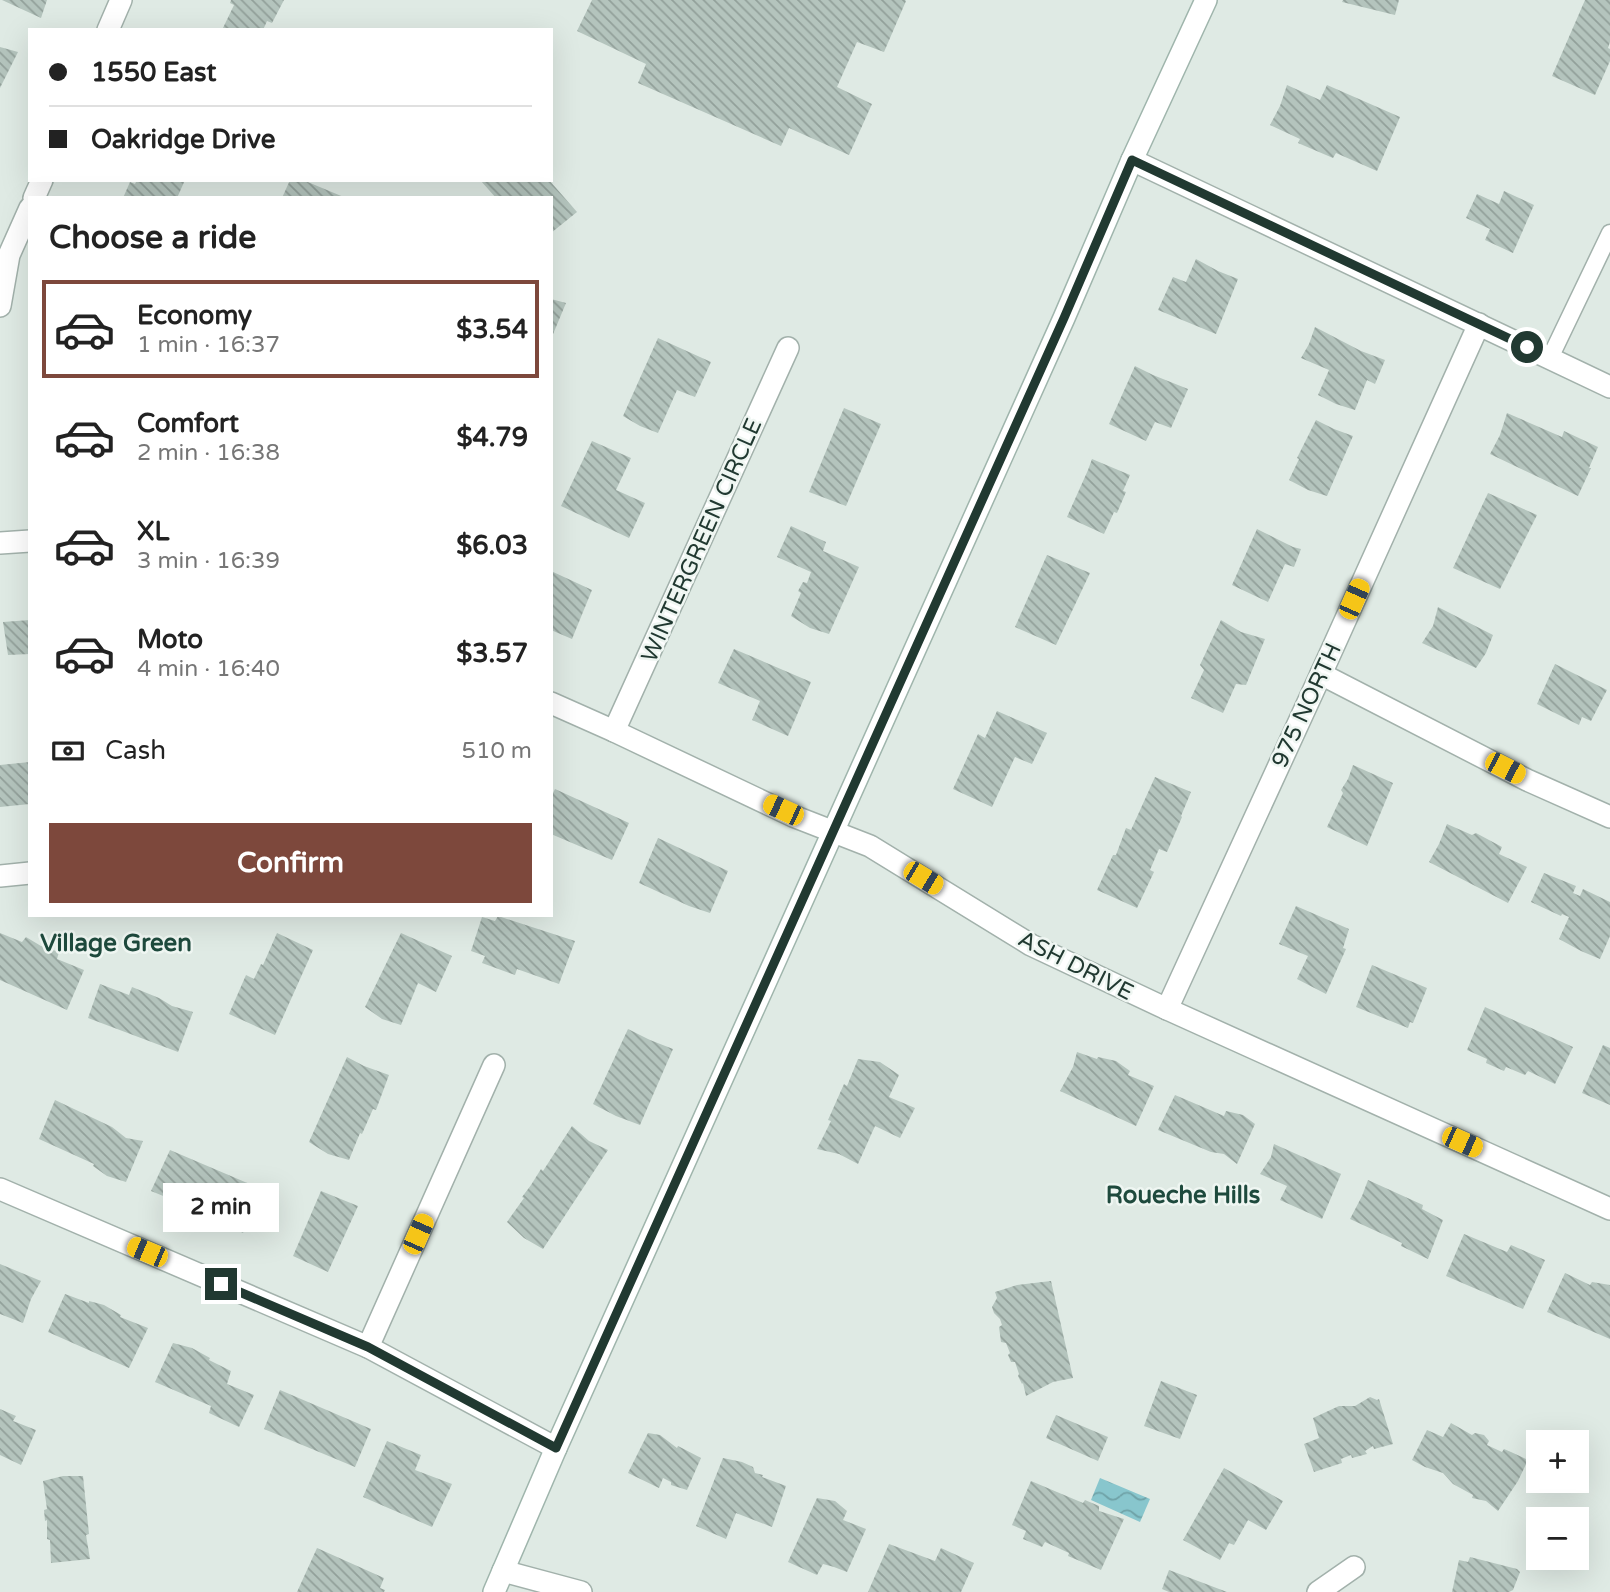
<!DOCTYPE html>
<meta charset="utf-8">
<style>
body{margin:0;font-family:"Varela Round",sans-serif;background:#f6f6f6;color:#222;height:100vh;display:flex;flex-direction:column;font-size:26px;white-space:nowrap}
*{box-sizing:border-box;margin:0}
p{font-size:23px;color:#767676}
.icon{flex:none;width:38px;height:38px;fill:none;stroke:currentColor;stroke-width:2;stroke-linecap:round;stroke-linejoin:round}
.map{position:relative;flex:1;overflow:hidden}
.side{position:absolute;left:28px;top:196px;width:525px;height:721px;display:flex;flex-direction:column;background:#fff;border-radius:0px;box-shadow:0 7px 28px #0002}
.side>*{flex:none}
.top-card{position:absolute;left:28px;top:28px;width:525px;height:154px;border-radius:0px;box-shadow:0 7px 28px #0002;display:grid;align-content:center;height:154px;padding:0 21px;background:#fff}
.tools{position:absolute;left:1526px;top:1430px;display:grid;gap:14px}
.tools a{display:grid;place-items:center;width:63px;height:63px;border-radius:0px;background:#fff;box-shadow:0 7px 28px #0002;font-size:35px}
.end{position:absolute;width:32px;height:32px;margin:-16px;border:9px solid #213931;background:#fff;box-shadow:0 0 0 4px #fff}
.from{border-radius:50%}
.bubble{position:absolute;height:49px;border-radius:0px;background:#fff;box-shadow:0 7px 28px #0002;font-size:23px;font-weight:800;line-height:49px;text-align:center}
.car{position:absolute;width:21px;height:42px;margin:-21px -10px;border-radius:9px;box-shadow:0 0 5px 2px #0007;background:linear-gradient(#f5c518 24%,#345 0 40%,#f5c518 0 76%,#345 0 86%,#f5c518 0)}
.top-card b{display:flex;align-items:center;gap:24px;height:66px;font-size:26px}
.top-card b+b{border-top:2px solid #e0e0e0}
.top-card i{width:18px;height:18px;background:#222}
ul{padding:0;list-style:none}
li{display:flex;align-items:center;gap:21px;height:98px;margin:0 14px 10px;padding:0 7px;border:4px solid transparent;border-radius:0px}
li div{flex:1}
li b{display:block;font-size:26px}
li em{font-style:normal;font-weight:800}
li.current{border-color:#7d483c}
li>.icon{width:63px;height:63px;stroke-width:1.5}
h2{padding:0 21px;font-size:32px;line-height:84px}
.pay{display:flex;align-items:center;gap:18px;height:77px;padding:0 21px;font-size:26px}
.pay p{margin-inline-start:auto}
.action{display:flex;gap:14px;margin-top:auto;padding:14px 21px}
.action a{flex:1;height:80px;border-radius:0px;background:#7d483c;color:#fff;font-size:28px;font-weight:800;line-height:80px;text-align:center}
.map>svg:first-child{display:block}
.water{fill:url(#water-waves)}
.building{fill:url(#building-back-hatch)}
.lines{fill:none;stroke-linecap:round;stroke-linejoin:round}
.service-casing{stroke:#a2b1ab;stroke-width:19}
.minor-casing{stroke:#a2b1ab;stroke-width:24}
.secondary-casing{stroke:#9fb5ac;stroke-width:24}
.service{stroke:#fff;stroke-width:16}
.minor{stroke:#fff;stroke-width:21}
.secondary{stroke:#fff;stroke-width:21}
.route{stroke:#213931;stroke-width:9}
.labels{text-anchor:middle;stroke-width:5;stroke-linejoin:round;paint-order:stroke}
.street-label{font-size:23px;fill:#213931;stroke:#eff6f2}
.neighbourhood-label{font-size:24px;font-weight:bold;fill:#1e4a3d;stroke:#eff6f2}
</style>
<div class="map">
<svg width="1610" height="1592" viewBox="0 0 1610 1592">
<defs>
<pattern id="water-waves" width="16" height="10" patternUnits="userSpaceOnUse" patternTransform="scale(1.75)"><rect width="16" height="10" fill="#88c6cd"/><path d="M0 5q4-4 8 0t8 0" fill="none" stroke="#6fa2a7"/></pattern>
<pattern id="building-back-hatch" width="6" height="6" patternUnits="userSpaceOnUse" patternTransform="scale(1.75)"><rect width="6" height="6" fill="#b4c4bd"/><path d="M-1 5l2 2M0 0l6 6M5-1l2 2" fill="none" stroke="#92a09a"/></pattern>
</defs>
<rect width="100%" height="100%" fill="#dfeae4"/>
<path class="water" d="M 1100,1478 L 1150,1499 L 1140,1522 L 1091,1500 Z"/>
<g class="building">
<path d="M 2,0 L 47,0 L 41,18 Z"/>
<path d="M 231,0 L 284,0 L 272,23 L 267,21 L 263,30 L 222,30 L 234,5 L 230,3 Z"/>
<path d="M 592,0 L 905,0 L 906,1 L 884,52 L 857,42 L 837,87 L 872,104 L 849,155 L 789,128 L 781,146 L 638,83 L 646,64 L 577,31 Z"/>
<path d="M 1343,0 L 1399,0 L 1395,15 L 1342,2 Z"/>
<path d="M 1585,0 L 1610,0 L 1610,42 L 1608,48 L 1610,49 L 1610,61 L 1595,95 L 1552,76 Z"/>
<path d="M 0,47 L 18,52 L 0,88 Z"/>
<path d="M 1287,85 L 1320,100 L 1327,85 L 1400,117 L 1377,171 L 1336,153 L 1333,158 L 1298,143 L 1300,139 L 1270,125 L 1280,106 Z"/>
<path d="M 137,180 L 185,180 L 177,198 L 123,198 L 130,182 L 135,184 Z"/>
<path d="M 290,180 L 303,180 L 346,198 L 282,198 Z"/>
<path d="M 483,180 L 549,180 L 577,212 L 551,233 L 551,198 L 496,198 L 481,181 Z"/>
<path d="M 1504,191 L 1534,205 L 1513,253 L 1485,240 L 1490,229 L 1466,218 L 1477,194 L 1499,204 Z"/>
<path d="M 1196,259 L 1218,271 L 1238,279 L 1216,334 L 1158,310 L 1173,277 L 1186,282 Z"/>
<path d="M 551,299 L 566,303 L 551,339 Z"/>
<path d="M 1315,327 L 1361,351 L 1385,360 L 1375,384 L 1367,380 L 1355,410 L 1336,404 L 1318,395 L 1329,370 L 1301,358 L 1309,344 Z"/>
<path d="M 658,338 L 711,362 L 695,397 L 677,390 L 658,433 L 640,426 L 623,416 Z"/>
<path d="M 1135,366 L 1153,375 L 1188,389 L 1171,428 L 1155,422 L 1146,441 L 1109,424 Z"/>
<path d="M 844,408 L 881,424 L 846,506 L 809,492 Z"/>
<path d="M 1507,413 L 1562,437 L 1564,431 L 1598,447 L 1589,468 L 1591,468 L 1578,496 L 1490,454 L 1500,435 Z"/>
<path d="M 1316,420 L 1334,429 L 1353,436 L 1327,496 L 1308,490 L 1289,480 L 1299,459 L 1297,458 Z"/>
<path d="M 592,441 L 631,458 L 616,490 L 645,503 L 629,538 L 561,506 Z"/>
<path d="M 1092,459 L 1130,475 L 1123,491 L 1126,492 L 1117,513 L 1114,512 L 1104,534 L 1067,517 L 1088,470 Z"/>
<path d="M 1488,493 L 1537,515 L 1500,589 L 1453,568 Z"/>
<path d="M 791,526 L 826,542 L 823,551 L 859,567 L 829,634 L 810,628 L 791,616 L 801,593 L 798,591 L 803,582 L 807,583 L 811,572 L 777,557 Z"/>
<path d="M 1257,529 L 1293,547 L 1301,549 L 1294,567 L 1285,564 L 1268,602 L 1232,585 Z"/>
<path d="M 1047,555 L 1090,573 L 1056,645 L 1015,627 Z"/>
<path d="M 551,571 L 592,590 L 572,639 L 551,630 Z"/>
<path d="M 1438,607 L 1493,635 L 1486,653 L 1476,668 L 1422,643 L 1433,626 Z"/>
<path d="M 30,620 L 30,654 L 8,655 L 3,622 Z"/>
<path d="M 1221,620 L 1241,632 L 1265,639 L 1246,685 L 1236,684 L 1223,713 L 1191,698 L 1204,670 L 1200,665 Z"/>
<path d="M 734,649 L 811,682 L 788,736 L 752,720 L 760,701 L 718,683 Z"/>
<path d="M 1555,664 L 1607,690 L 1591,721 L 1582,717 L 1579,725 L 1537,704 Z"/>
<path d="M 997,711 L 1047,733 L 1032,764 L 1015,757 L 992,807 L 953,789 L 978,734 L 985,738 Z"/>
<path d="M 30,762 L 30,804 L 0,807 L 0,765 Z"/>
<path d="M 1353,765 L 1393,783 L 1367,846 L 1327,827 L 1343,793 L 1341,790 L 1348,779 Z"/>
<path d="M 1155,777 L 1191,792 L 1181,816 L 1182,817 L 1167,852 L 1159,849 L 1150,870 L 1154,872 L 1137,908 L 1097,890 L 1113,855 L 1116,855 L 1126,828 L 1131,830 Z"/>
<path d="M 555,789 L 629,823 L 612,860 L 551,834 L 551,797 Z"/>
<path d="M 1447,824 L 1472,835 L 1476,833 L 1502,847 L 1499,854 L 1527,867 L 1508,903 L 1429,862 L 1439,844 Z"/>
<path d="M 658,838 L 728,871 L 710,913 L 689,906 L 639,883 Z"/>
<path d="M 1544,873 L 1576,886 L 1573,893 L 1580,896 L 1583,889 L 1610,902 L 1610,936 L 1600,959 L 1581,951 L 1559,939 L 1569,917 L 1562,914 L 1561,916 L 1531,902 Z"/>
<path d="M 1296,906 L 1349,929 L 1343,948 L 1346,949 L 1326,994 L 1297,979 L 1308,956 L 1279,944 Z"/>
<path d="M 498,916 L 575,941 L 559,984 L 517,969 L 515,975 L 482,963 L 485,956 L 471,951 L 482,917 L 495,921 Z"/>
<path d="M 0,933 L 22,942 L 26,937 L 41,946 L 59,952 L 57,959 L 84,970 L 67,1010 L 0,980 Z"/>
<path d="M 277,933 L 313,950 L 275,1035 L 229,1014 L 246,975 L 254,979 L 261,964 L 263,965 Z"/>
<path d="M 401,933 L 452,956 L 436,992 L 418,983 L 401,1025 L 382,1019 L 365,1007 Z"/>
<path d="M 1372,965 L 1427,988 L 1413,1023 L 1410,1022 L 1408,1028 L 1356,1007 Z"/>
<path d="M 100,984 L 129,995 L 132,987 L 159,998 L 172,1006 L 193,1012 L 178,1052 L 88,1018 Z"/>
<path d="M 1485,1007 L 1573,1047 L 1555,1084 L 1528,1071 L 1525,1075 L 1506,1067 L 1504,1071 L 1486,1063 L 1487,1059 L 1467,1050 Z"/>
<path d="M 628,1029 L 650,1040 L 673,1049 L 640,1125 L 616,1116 L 593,1104 Z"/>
<path d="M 1603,1045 L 1610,1048 L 1610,1105 L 1582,1093 Z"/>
<path d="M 1077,1052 L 1097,1059 L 1098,1057 L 1116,1061 L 1130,1071 L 1128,1075 L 1154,1086 L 1136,1126 L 1060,1091 L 1073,1067 Z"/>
<path d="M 347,1057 L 364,1066 L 389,1075 L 376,1110 L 373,1109 L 362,1134 L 360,1133 L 349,1160 L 328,1154 L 309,1142 Z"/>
<path d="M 858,1059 L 880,1062 L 899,1075 L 889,1097 L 915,1108 L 900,1138 L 875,1126 L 858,1164 L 839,1154 L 817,1149 L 831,1121 L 828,1120 L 844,1084 L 847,1086 Z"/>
<path d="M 1175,1095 L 1224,1116 L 1226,1111 L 1243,1115 L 1255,1124 L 1237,1164 L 1224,1154 L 1211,1152 L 1158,1130 Z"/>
<path d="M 55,1100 L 112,1127 L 126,1138 L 143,1141 L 126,1182 L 107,1176 L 93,1166 L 94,1164 L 39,1139 Z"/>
<path d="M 572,1126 L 589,1141 L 608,1150 L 543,1249 L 524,1238 L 507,1222 L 524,1198 L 522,1197 L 531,1185 L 541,1169 L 543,1171 Z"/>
<path d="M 1274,1144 L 1341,1174 L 1322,1219 L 1280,1200 L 1287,1186 L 1260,1174 L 1271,1157 Z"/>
<path d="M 170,1150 L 261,1189 L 243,1233 L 210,1217 L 210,1215 L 151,1191 Z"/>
<path d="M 1368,1180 L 1423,1205 L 1422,1209 L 1443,1220 L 1428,1259 L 1401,1246 L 1402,1243 L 1350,1219 L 1362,1196 Z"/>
<path d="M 321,1191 L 358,1206 L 328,1272 L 293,1256 Z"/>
<path d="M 1464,1234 L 1507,1252 L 1511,1245 L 1545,1260 L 1523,1309 L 1446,1276 Z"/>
<path d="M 0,1264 L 41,1281 L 31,1299 L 23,1323 L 0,1314 Z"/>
<path d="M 1565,1273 L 1590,1285 L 1592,1282 L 1610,1285 L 1610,1339 L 1547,1312 Z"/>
<path d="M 1051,1281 L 1073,1378 L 1053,1382 L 1026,1396 L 1023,1383 L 1022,1384 L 1018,1376 L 1019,1374 L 1015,1362 L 1011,1362 L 1008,1355 L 1010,1353 L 1006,1343 L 1001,1342 L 999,1327 L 1002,1325 L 1000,1319 L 994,1313 L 992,1307 L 997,1298 L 995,1292 L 1017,1285 Z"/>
<path d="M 65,1294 L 89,1303 L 89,1301 L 104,1305 L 121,1315 L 120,1317 L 148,1328 L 129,1368 L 48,1332 Z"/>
<path d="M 173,1343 L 192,1348 L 210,1358 L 209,1360 L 231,1371 L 227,1384 L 254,1395 L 239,1427 L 209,1413 L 211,1406 L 155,1382 Z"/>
<path d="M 1161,1381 L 1197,1395 L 1180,1439 L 1144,1426 Z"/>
<path d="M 280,1390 L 371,1429 L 355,1467 L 264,1429 Z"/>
<path d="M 1370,1397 L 1377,1400 L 1379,1399 L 1393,1444 L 1374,1449 L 1373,1446 L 1365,1451 L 1367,1454 L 1352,1458 L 1351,1455 L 1341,1459 L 1342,1463 L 1314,1472 L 1304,1444 L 1319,1438 L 1313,1418 L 1339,1406 L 1355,1406 Z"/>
<path d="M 0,1409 L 16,1416 L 13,1421 L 36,1430 L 21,1465 L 0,1455 Z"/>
<path d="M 1056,1415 L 1108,1437 L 1098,1461 L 1046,1438 Z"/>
<path d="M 1451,1423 L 1472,1435 L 1475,1433 L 1484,1435 L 1489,1441 L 1487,1445 L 1502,1452 L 1504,1449 L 1511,1452 L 1528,1460 L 1518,1481 L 1498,1511 L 1486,1501 L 1472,1498 L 1473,1495 L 1453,1484 L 1443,1473 L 1425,1467 L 1412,1460 L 1427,1430 L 1443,1437 Z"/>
<path d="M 648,1433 L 660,1435 L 677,1448 L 678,1446 L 701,1458 L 687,1490 L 671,1485 L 671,1482 L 663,1478 L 659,1488 L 628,1473 Z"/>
<path d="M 387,1441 L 421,1455 L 415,1470 L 452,1484 L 432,1527 L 363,1497 Z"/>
<path d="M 723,1458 L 742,1462 L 753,1467 L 755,1473 L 763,1475 L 762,1477 L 786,1486 L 772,1527 L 736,1513 L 726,1539 L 696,1526 Z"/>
<path d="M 1224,1468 L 1283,1501 L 1266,1530 L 1248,1520 L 1234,1545 L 1229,1543 L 1220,1560 L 1183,1540 Z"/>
<path d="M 63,1476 L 83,1476 L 89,1534 L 86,1535 L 90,1559 L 51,1563 L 50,1540 L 47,1539 L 47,1520 L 45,1521 L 44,1510 L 47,1509 L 43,1481 Z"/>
<path d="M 1031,1481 L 1083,1503 L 1085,1500 L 1099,1506 L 1099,1511 L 1124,1519 L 1101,1570 L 1068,1556 L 1069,1553 L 1045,1542 L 1042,1547 L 1023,1539 L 1026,1531 L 1012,1525 Z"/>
<path d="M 817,1498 L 835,1501 L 847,1511 L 843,1520 L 866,1529 L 847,1572 L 834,1567 L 823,1564 L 817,1575 L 788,1562 Z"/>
<path d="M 889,1544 L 935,1561 L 941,1548 L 974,1563 L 961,1592 L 868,1592 Z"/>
<path d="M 317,1548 L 384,1578 L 380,1588 L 385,1590 L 384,1592 L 297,1592 Z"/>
<path d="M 1470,1557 L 1517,1569 L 1520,1572 L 1513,1590 L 1509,1592 L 1452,1592 L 1459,1560 L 1468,1562 Z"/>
<path d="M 1169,1570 L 1227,1592 L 1169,1592 L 1162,1589 Z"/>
</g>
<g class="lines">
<g class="service-casing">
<path id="service" d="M 1550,358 L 1610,233"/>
</g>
<g class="minor-casing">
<g id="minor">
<path d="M 108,30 L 121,0"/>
<path d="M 1132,160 L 1610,387"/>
<path d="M 34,198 L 42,180"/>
<path d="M 0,306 L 9,255 L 30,208"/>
<path d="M 0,543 L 30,541"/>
<path d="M 1321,674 L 1527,780 L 1610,817"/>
<path d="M 551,703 L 614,731 L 793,816 L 870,846 L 1031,945 L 1167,1009 L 1610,1209"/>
<path d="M 614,731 L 788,348"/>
<path d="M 0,876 L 30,873"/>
<path d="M 1167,1009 L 1321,674 L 1479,324"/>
<path d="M 0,1189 L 368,1347 L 556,1448"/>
<path d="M 368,1347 L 494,1065"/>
<path d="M 503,1571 L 581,1592"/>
<path d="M 1318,1592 L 1354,1567"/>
</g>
</g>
<g class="secondary-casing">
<path id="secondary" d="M 494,1592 L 556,1448 L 1064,318 L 1132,160 L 1206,0"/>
</g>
<use href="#service" class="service"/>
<use href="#minor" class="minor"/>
<use href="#secondary" class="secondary"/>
</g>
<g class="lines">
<path class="route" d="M 221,1284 L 368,1347 L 556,1448 L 1064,318 L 1132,160 L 1527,347"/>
</g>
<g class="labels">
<g class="street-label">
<text transform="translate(701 540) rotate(-66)" y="8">WINTERGREEN CIRCLE</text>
<text transform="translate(1306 705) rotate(-65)" y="8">975 NORTH</text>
<text transform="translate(1076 965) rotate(27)" y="8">ASH DRIVE</text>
</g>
<g class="neighbourhood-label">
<text x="116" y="951">Village Green</text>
<text x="1183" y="1203">Roueche Hills</text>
</g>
</g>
</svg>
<div class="tools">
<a>+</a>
<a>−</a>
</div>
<i class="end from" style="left:1527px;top:347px"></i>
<i class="end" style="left:221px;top:1284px"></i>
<div class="bubble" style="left:163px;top:1183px;width:116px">2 min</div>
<i class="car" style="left:1354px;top:599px;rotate:24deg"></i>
<i class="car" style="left:1505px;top:768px;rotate:117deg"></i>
<i class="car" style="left:783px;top:810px;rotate:295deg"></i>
<i class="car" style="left:923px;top:878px;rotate:121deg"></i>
<i class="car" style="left:1462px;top:1142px;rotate:114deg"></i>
<i class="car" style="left:418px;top:1234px;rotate:24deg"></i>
<i class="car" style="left:147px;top:1252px;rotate:293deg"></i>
<div class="top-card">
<b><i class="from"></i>1550 East</b>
<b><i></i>Oakridge Drive</b>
</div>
<section class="side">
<h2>Choose a ride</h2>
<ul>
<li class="current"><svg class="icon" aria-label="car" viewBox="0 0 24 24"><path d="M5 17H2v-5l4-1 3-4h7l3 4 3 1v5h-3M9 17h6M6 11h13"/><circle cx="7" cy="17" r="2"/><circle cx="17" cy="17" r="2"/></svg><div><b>Economy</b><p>1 min · 16:37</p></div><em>$3.54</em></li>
<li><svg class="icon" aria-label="car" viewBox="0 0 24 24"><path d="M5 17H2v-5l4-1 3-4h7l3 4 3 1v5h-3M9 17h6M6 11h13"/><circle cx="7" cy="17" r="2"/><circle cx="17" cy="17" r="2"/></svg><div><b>Comfort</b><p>2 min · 16:38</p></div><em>$4.79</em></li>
<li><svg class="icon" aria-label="car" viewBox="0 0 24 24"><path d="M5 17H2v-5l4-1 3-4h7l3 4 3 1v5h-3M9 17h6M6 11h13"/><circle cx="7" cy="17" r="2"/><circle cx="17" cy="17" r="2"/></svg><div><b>XL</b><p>3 min · 16:39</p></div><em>$6.03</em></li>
<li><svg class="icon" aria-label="car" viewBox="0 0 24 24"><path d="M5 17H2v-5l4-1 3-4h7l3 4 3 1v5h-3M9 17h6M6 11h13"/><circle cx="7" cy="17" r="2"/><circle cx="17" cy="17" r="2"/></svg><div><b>Moto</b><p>4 min · 16:40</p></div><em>$3.57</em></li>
</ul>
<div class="pay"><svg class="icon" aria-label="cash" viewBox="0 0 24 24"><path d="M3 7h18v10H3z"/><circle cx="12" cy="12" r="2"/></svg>Cash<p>510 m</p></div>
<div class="action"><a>Confirm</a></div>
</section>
</div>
